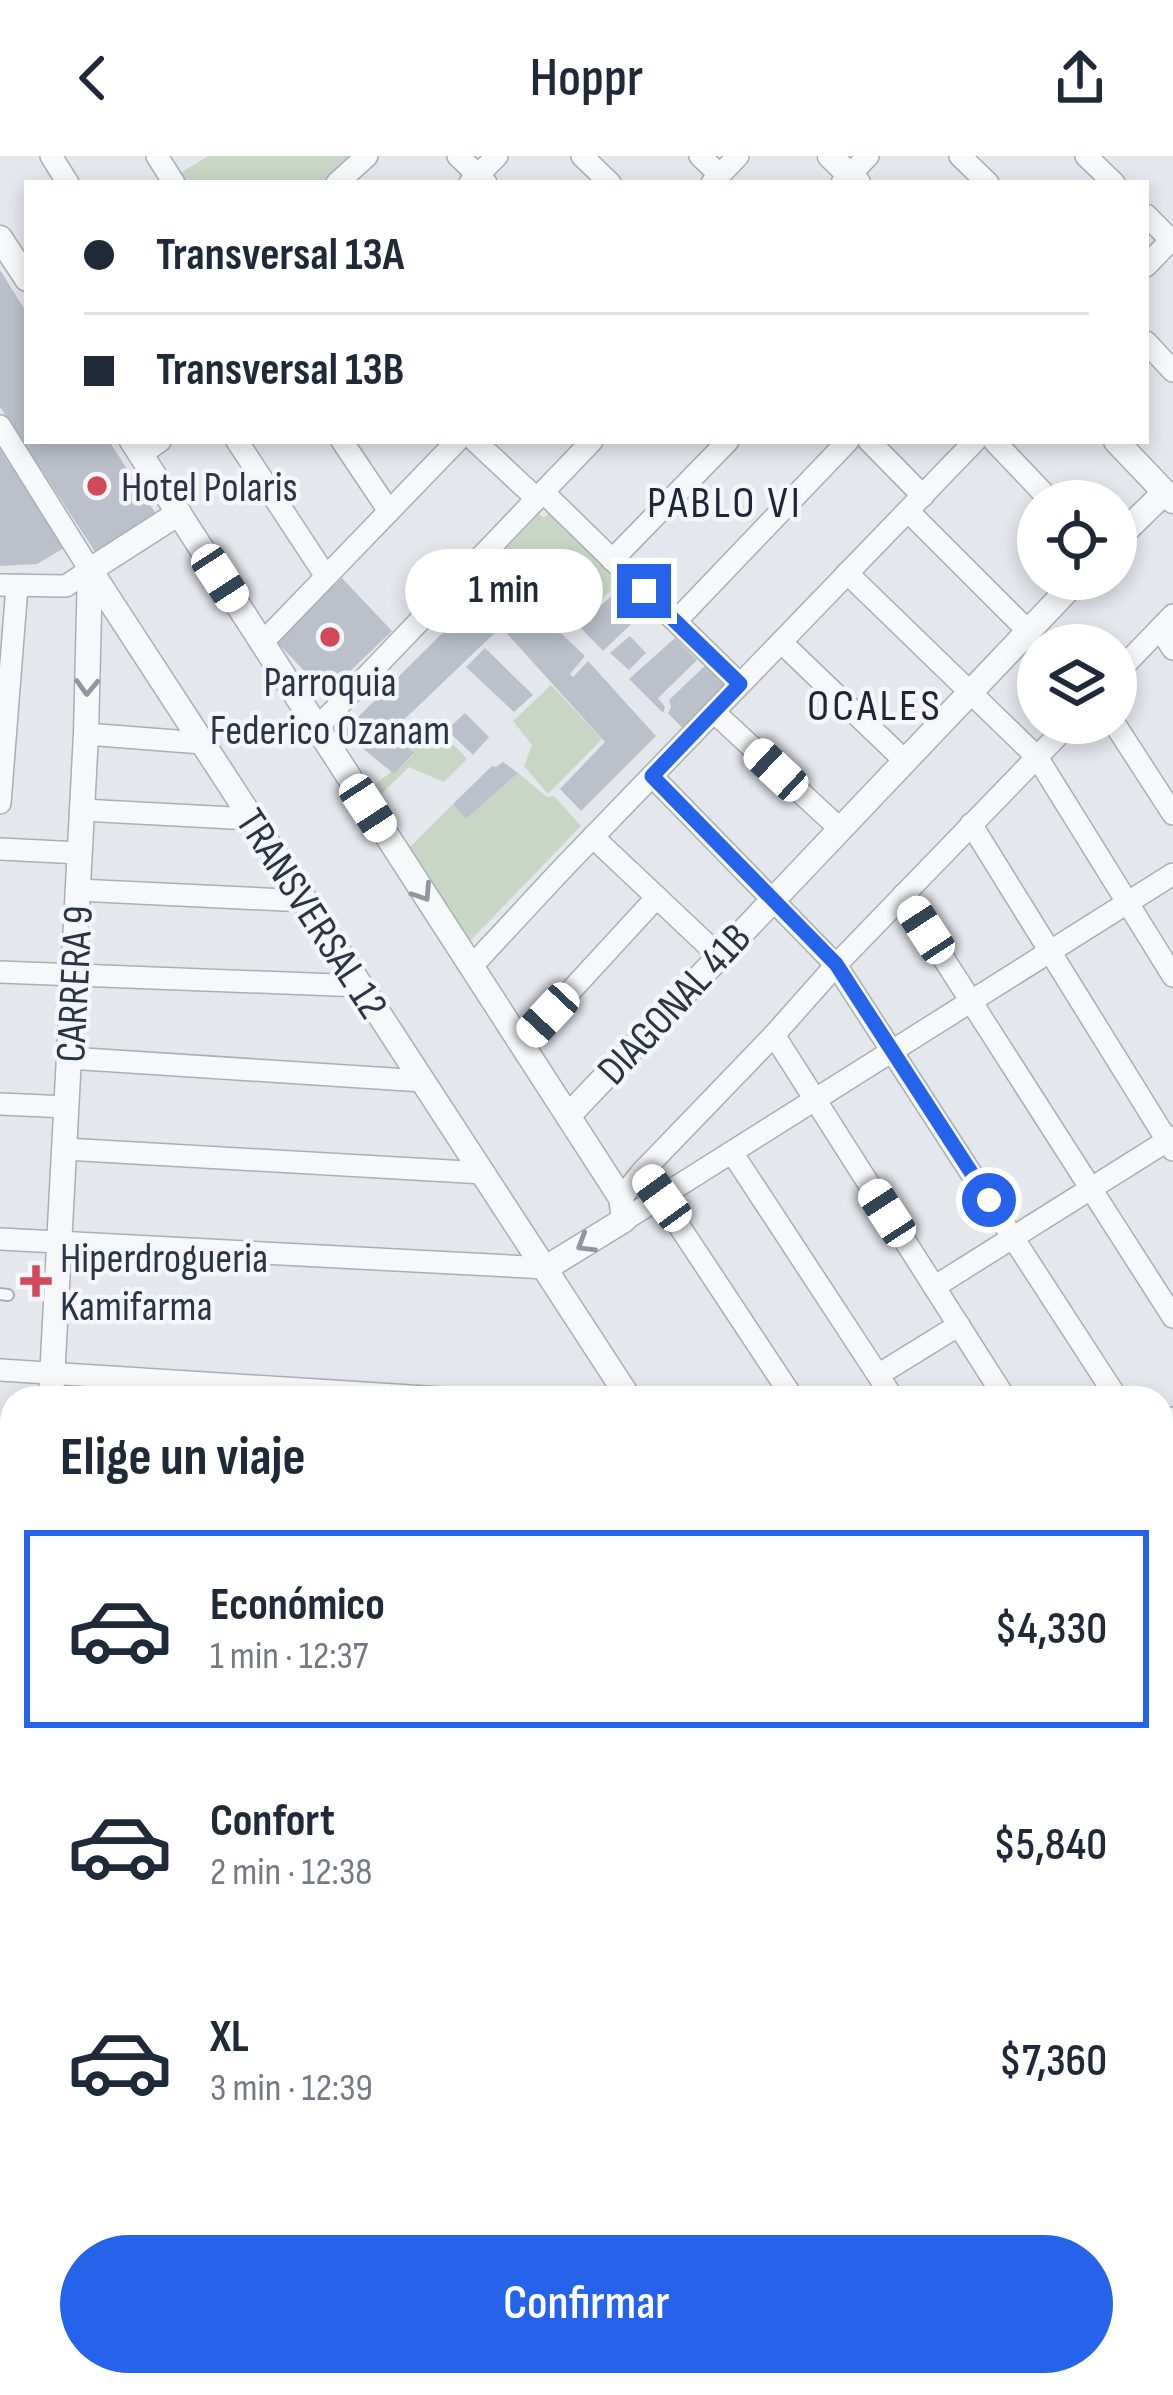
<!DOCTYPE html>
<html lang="es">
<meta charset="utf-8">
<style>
body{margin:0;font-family:"Sofia Sans Condensed",sans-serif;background:#f2f2f3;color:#1f2937;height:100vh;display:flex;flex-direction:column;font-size:45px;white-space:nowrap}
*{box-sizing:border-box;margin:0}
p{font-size:39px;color:#747a83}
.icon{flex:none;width:66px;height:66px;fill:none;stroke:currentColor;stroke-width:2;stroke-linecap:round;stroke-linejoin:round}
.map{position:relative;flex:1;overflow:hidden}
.drawer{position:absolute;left:0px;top:1230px;width:1173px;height:1011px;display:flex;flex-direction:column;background:#fff;border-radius:36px 36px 0 0;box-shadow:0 6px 18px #0003}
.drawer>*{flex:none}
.top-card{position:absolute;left:24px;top:24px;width:1125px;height:264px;border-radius:0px;box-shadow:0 6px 18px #0003;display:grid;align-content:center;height:264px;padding:0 60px;background:#fff}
.controls{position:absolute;left:1017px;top:324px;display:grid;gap:24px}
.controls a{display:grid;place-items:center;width:120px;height:120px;border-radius:50%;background:#fff;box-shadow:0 6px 18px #0003;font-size:60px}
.end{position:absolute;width:54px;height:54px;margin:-27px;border:15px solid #2563eb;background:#fff;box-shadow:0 0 0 6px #fff}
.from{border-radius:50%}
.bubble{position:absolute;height:84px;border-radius:42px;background:#fff;box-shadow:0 6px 18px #0003;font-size:39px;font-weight:600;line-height:84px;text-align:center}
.car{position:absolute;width:36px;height:72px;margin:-36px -18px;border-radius:15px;box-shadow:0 0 9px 3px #0007;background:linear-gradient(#fff 24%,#345 0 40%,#fff 0 76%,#345 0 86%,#fff 0)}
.top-card b{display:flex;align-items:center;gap:42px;height:114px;font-size:45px}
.top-card b+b{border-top:3px solid #e0e1e3}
.top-card i{width:30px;height:30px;background:#1f2937}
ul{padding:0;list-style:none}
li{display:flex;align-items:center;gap:36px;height:198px;margin:0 24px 18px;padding:0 36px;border:6px solid transparent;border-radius:0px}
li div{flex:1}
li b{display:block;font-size:45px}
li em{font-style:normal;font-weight:600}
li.selected{border-color:#2563eb}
li>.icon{width:108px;height:108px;stroke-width:1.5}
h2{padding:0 60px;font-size:54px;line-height:144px}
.primary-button{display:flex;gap:24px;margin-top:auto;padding:24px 60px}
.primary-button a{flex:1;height:138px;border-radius:72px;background:#2563eb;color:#fff;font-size:48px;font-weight:600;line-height:138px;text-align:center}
header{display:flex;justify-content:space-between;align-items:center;height:156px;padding:0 60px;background:#fff;font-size:54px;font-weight:600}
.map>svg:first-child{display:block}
.green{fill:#c9d6c5}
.building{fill:#bbc0ca}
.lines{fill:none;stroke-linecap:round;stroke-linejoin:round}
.service-casing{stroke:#a9aeb7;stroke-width:14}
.minor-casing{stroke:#a9aeb7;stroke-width:24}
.tertiary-casing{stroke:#a9aeb7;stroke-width:27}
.service{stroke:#f7f8fa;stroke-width:10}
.minor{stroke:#f7f8fa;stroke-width:21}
.tertiary{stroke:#f7f8fa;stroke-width:24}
.oneway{stroke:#9196a0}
.route{stroke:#2563eb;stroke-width:15}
.poi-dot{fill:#d1495b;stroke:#f4f6f9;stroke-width:4.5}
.labels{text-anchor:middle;stroke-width:9;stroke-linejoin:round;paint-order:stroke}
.poi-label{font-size:42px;fill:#2b3445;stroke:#f4f6f9;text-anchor:start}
.street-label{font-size:42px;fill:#2b3445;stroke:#f4f6f9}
.neighbourhood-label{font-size:45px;letter-spacing:3px;fill:#1d2536;stroke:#f4f6f9}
</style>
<header><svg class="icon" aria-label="back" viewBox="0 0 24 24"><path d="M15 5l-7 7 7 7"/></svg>Hoppr<svg class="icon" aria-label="share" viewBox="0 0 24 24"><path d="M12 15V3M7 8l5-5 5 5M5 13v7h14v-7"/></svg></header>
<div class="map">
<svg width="1173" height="2239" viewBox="0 0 1173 2239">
<rect width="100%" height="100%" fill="#e4e7ec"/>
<g class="green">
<path d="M 208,0 L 360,0 L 330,27 L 184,27 L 179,18 Z"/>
<path d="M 551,355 L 619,427 L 573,469 L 571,467 L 566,472 L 496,403 L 539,358 L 544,362 Z"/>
<path d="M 551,529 L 602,583 L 548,638 L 524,610 L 532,589 L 513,565 Z"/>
<path d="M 434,568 L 467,603 L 444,626 L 409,611 L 378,641 L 373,630 L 391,616 L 395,617 L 414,598 L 408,592 Z"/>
<path d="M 518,617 L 547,641 L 554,640 L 581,670 L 469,786 L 408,693 L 453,648 L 467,662 Z"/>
<path d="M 118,2229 L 448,2229 L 443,2239 L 144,2239 L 125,2236 Z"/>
</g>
<g class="building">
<path d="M 0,114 L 27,157 L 27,285 L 109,285 L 156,358 L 96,397 L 0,251 Z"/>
<path d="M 0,293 L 9,308 L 20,319 L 64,392 L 37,408 L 0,410 Z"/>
<path d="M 500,420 L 585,500 L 570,518 L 573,521 L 588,505 L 656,580 L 581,655 L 560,633 L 605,586 L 501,471 L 391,576 L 414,597 L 394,618 L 343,576 Z"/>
<path d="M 342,422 L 392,475 L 326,538 L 276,485 Z"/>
<path d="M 621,431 L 647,453 L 603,495 L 579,470 Z"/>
<path d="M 630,480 L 646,497 L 629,514 L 610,497 Z"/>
<path d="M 675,482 L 697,504 L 658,542 L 665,551 L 663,557 L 629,523 Z"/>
<path d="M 485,492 L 533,539 L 514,556 L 466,511 Z"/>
<path d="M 706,509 L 727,530 L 684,574 L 668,557 L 671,551 L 669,544 Z"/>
<path d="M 465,557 L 489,581 L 473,599 L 447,574 Z"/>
<path d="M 503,606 L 518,617 L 466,663 L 453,648 L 492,610 L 496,611 Z"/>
</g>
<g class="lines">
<g class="service-casing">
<path id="service" d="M 0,1138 L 8,1139"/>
</g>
<g class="minor-casing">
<g id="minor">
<path d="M 51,0 L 68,27"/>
<path d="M 157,0 L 174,27"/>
<path d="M 458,0 L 486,27"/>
<path d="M 582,0 L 610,27"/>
<path d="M 700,0 L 720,19"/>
<path d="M 960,0 L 988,27"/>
<path d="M 1086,0 L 1114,27"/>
<path d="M 337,27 L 367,0"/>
<path d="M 470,27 L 497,0"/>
<path d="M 712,27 L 738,0"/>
<path d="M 842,27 L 868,0"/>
<path d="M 1146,59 L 1173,86"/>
<path d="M 1146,110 L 1173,82"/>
<path d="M 1146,186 L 1173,215"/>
<path d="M 0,270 L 90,414 L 66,430 L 0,429"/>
<path d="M 237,285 L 325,419"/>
<path d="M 342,285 L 389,355"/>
<path d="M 475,285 L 536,342"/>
<path d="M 869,285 L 923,340"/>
<path d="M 994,285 L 1051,345"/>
<path d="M 141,298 L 160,285"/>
<path d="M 543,336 L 740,528"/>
<path d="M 908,355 L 1028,475"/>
<path d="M 612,404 L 728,285"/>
<path d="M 847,417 L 1037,601 L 1173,820"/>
<path d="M 676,465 L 848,285"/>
<path d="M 1160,473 L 1173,493"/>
<path d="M 781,486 L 904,604"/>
<path d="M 262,487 L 457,285"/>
<path d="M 1116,518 L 1173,459"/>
<path d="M 714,556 L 839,672"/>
<path d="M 1114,567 L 1173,658"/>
<path d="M 317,572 L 592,285"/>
<path d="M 86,578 L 202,587"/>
<path d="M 652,620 L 836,809 L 1117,1242"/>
<path d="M 0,647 L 17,430"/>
<path d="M 82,654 L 251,663"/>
<path d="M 971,668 L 1173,994"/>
<path d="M 593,681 L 718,799"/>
<path d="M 0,693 L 80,697"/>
<path d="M 78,734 L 305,745"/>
<path d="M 903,739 L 1173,1161"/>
<path d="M 471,811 L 564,711 L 975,285"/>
<path d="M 0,816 L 361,830"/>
<path d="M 774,879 L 1005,1242"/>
<path d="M 521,889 L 657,741"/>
<path d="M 69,902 L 423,925"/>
<path d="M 0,948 L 67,951"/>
<path d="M 65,993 L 484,1017"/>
<path d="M 733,998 L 893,1242"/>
<path d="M 654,1032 L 793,1242"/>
<path d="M 621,1042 L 642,1016 L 774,879 L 836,809 L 1070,567"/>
<path d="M 624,1064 L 1173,718"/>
<path d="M 0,1083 L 546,1112"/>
<path d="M 934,1131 L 1173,981"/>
<path d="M 0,1214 L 442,1242"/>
<path d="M 878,1219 L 959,1169"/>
<path d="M 1161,1270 L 1173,1262"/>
<path d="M 1161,1307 L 1173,1324"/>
<path d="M 0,1344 L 12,1345"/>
<path d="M 1161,1468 L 1173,1485"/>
<path d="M 0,1473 L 12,1474"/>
<path d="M 0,1623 L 12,1623"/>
<path d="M 1161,1629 L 1173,1645"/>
<path d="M 0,1788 L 12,1788"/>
<path d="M 1161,1805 L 1173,1822"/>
<path d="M 0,2228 L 53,2239"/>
<path d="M 551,2229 L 562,2239"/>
<path d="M 753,2229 L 765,2239"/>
<path d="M 1128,2229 L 1137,2239"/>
<path d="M 1040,2239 L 1047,2229"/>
</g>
</g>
<g class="tertiary-casing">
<g id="tertiary">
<path d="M 830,0 L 858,27"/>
<path d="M 0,82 L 27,123"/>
<path d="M 132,285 L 621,1042 L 624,1064 L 546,1112"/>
<path d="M 1116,285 L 1173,345"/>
<path d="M 1116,384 L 1165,336"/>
<path d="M 90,414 L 629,1242"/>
<path d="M 90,414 L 179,357"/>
<path d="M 568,960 L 1078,423"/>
<path d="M 51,1242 L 86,578 L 90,414"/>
<path d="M 1161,1694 L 1173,1671"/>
<path d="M 1161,1747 L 1173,1717"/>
<path d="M 0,1928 L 12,1869"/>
<path d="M 1161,2045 L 1173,2063"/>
<path d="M 470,2239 L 475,2229"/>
<path d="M 895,2239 L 900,2229"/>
<path d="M 920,2239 L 925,2229"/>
</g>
</g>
<use href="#service" class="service"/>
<use href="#minor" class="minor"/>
<use href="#tertiary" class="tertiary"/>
</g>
<defs><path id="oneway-chevron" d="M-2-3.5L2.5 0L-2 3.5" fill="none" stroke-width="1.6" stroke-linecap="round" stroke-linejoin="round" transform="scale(3)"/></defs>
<g class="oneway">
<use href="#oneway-chevron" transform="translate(87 531) rotate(92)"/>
<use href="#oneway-chevron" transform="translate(423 737) rotate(57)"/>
<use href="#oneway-chevron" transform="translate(585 1088) rotate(149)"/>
</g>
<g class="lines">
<path class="route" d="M 644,435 L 740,528 L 652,620 L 836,808 L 989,1044"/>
</g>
<g class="poi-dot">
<circle cx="97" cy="330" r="12"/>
<circle cx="330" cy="481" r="12"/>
<path d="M30 1107h12v12h12v12h-12v12h-12v-12h-12v-12h12z"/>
</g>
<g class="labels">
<g class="poi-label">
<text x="121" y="345">Hotel Polaris</text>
<text x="330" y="540" text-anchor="middle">Parroquia<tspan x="330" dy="48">Federico Ozanam</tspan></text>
<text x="60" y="1116">Hiperdrogueria<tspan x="60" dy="48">Kamifarma</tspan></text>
</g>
<g class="street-label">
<text transform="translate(313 757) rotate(57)" y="15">TRANSVERSAL 12</text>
<text transform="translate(73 828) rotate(-87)" y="15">CARRERA 9</text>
<text transform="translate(673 847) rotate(-47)" y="15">DIAGONAL 41B</text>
</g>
<g class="neighbourhood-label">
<text x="725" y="361">PABLO VI</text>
<text x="875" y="564">OCALES</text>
</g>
</g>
</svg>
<div class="controls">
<a><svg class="icon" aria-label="locate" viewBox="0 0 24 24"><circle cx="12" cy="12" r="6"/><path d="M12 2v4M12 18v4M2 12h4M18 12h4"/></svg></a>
<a><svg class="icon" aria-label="layers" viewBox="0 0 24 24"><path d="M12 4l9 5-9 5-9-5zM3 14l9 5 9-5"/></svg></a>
</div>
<i class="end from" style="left:989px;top:1044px"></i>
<i class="end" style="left:644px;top:435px"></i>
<div class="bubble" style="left:405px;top:393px;width:198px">1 min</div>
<i class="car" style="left:220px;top:422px;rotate:147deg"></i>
<i class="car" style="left:776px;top:614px;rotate:313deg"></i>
<i class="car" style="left:368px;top:652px;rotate:147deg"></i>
<i class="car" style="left:926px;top:774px;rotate:327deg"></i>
<i class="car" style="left:548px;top:859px;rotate:223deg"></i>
<i class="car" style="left:662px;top:1042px;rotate:324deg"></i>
<i class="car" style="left:887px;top:1057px;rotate:327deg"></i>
<div class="top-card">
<b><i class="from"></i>Transversal 13A</b>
<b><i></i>Transversal 13B</b>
</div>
<section class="drawer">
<h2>Elige un viaje</h2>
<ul>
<li class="selected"><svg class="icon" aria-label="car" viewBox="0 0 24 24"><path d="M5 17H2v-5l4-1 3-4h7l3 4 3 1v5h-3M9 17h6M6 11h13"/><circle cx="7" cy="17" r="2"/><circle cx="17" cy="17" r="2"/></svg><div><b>Económico</b><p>1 min · 12:37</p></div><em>$4,330</em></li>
<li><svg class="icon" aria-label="car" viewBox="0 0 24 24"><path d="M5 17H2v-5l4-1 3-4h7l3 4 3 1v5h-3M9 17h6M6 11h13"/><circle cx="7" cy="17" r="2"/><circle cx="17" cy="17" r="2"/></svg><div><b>Confort</b><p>2 min · 12:38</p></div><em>$5,840</em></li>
<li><svg class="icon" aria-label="car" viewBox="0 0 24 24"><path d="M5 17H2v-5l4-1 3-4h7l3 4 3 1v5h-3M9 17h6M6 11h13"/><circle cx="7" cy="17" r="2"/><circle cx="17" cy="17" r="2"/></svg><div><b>XL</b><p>3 min · 12:39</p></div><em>$7,360</em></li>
</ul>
<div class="primary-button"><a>Confirmar</a></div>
</section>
</div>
